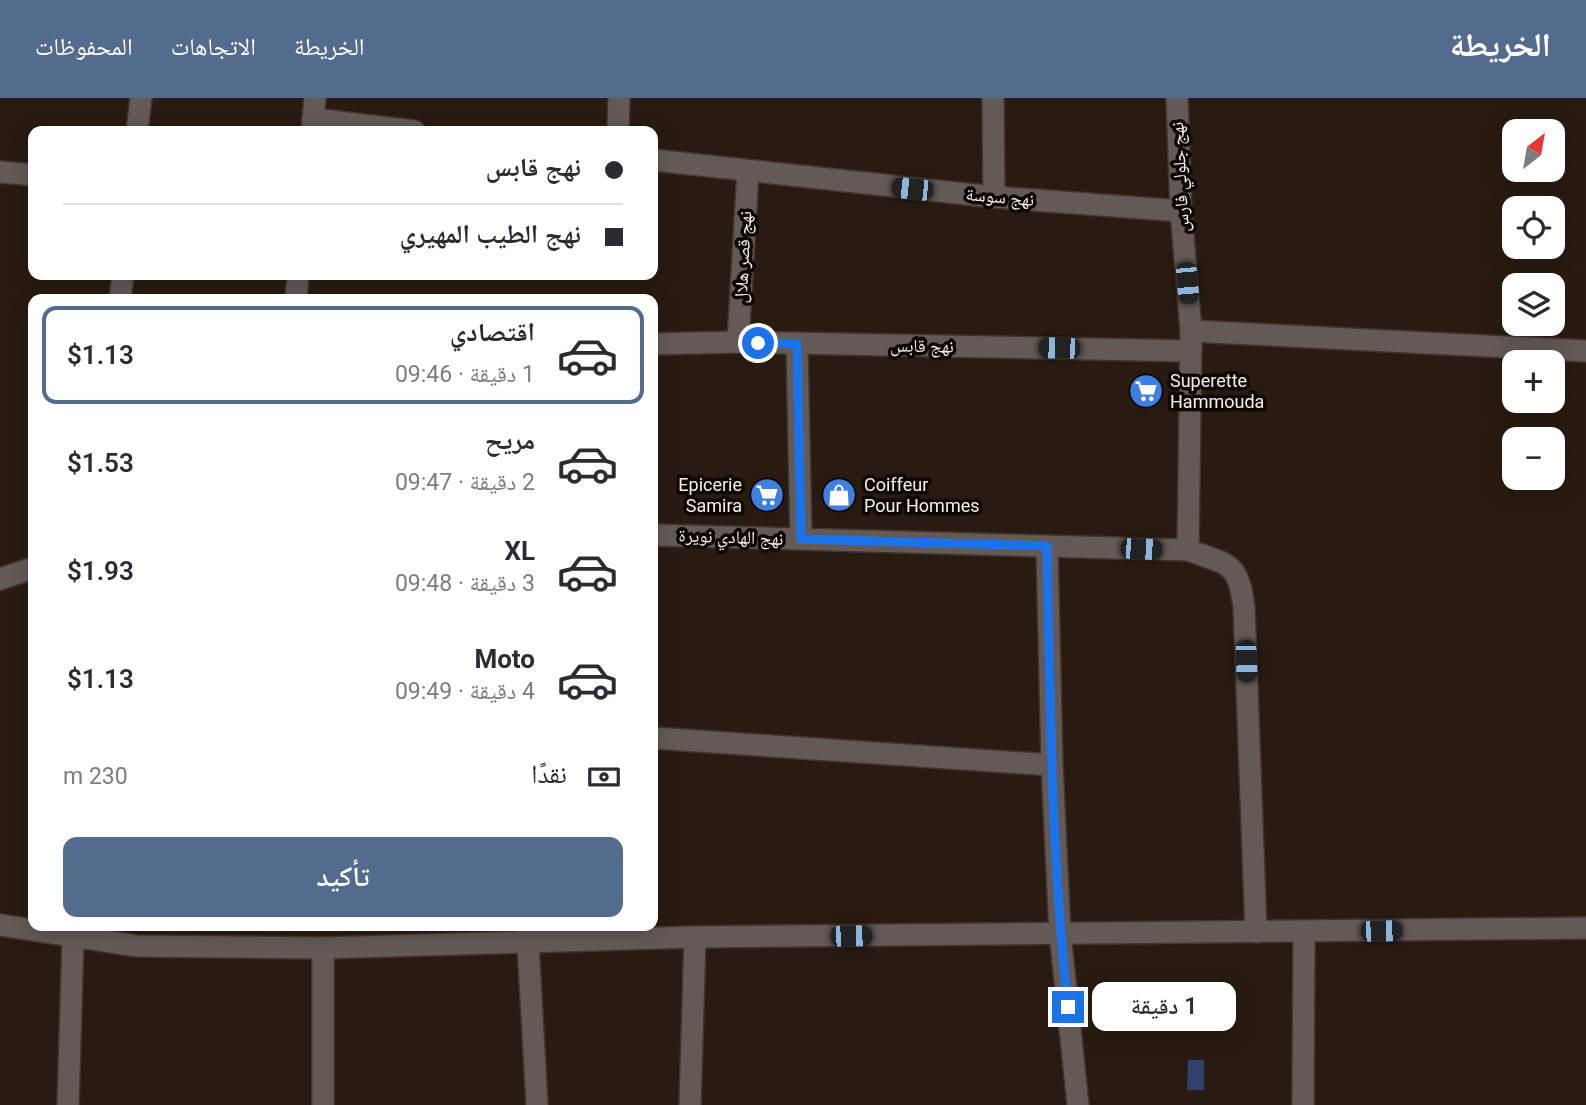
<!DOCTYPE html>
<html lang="ar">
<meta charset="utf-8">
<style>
body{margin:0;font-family:Roboto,"Noto Naskh Arabic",sans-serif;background:#f2f2f3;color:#2b2b33;direction:rtl;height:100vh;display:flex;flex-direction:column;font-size:26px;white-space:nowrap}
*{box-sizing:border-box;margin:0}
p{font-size:23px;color:#7c7c81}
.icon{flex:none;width:38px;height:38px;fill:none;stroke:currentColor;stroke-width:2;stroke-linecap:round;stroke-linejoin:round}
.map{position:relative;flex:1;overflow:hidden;direction:ltr}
.details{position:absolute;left:28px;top:196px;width:630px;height:637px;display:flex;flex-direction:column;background:#fff;border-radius:14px;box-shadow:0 4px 18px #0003;direction:rtl}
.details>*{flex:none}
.top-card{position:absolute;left:28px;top:28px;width:630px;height:154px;border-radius:14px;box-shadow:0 4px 18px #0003;direction:rtl;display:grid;align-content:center;height:154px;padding:0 35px;background:#fff}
.needle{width:46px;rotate:31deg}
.tools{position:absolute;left:1502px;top:21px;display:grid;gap:14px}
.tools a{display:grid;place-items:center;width:63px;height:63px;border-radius:14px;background:#fff;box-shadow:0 4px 18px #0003;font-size:35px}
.end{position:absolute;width:32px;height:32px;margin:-16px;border:9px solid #1a73e8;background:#fff;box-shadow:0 0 0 4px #fff}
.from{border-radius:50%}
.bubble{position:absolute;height:49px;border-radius:14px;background:#fff;box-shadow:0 4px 18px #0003;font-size:23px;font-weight:600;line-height:49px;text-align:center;direction:rtl}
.car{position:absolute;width:21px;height:42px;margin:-21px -10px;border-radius:9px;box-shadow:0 0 5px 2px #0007;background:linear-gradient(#222 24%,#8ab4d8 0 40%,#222 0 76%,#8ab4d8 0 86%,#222 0)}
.top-card b{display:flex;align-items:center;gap:24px;height:66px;font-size:26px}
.top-card b+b{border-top:2px solid #e1e1e2}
.top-card i{width:18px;height:18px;background:#2b2b33}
ul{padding:12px 0 0;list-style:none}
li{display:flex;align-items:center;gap:21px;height:98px;margin:0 14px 10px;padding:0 21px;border:4px solid transparent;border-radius:14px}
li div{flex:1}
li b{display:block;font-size:26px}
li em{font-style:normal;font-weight:600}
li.current{border-color:#536c8d}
li>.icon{width:63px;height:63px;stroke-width:1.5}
.pay{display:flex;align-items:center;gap:18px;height:77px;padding:0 35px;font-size:26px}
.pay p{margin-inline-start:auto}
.action{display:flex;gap:14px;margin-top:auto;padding:14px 35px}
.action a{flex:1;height:80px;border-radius:14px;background:#536c8d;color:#fff;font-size:28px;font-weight:600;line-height:80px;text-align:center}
header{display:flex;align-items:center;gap:42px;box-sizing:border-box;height:98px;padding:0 35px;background:#536c8d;color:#fff}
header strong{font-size:33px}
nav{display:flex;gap:38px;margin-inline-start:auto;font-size:24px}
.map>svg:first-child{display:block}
.water{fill:#2f426d}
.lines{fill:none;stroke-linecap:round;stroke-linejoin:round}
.minor-casing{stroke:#42352b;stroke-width:24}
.minor{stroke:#635a58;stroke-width:21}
.route{stroke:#1a73e8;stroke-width:9}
.labels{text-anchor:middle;stroke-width:7;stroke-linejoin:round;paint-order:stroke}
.street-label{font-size:18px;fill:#faf0ea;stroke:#0d0704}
.poi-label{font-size:18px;fill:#faf0ea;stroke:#0d0704;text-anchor:start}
</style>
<header>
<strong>الخريطة</strong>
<nav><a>الخريطة</a><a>الاتجاهات</a><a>المحفوظات</a></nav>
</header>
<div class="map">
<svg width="1586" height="1007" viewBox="0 0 1586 1007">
<rect width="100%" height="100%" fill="#291b11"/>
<path class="water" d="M 1188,962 L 1204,962 L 1204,992 L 1187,992 Z"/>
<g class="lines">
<g class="minor-casing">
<g id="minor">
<path d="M 993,0 L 994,99"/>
<path d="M 1177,0 L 1181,113 L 1191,233 L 1188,452"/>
<path d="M 313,21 L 414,33"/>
<path d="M 137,33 L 141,0"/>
<path d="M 312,33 L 315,0"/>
<path d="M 618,33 L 619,0"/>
<path d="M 653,62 L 994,99 L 1181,113"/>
<path d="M 0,74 L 33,77"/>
<path d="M 120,201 L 123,177"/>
<path d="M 296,201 L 298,177"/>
<path d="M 1191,233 L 1586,253"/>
<path d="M 738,244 L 748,73"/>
<path d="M 653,246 L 738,244 L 1191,253"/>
<path d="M 797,246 L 801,441"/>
<path d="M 653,437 L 1188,452 C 1228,467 1238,463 1244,509 L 1256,834"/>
<path d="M 1047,448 L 1052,667 L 1060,835 L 1078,1007"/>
<path d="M 0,481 L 33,470"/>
<path d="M 653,640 L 1052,667"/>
<path d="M 0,827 L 137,848 L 323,850 L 695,839 L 1586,830"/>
<path d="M 527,828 L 537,1007"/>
<path d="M 323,850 L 323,1007"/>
<path d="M 68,1007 L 73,840 L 77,830"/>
<path d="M 690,1007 L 695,839"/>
<path d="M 1303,1007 L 1304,834"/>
</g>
</g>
<use href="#minor" class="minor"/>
</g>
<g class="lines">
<path class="route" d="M 758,245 L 797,246 L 801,441 L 1047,448 C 1050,602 1051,756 1068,909"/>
</g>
<defs>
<g id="supermarket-disc" transform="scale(1.75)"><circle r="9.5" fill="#3f7fe0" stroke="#0d0704"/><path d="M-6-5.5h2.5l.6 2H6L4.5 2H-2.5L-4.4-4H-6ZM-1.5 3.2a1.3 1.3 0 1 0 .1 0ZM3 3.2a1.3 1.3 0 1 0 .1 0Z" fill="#fff"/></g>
<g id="shop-disc" transform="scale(1.75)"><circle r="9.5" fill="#3f7fe0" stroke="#0d0704"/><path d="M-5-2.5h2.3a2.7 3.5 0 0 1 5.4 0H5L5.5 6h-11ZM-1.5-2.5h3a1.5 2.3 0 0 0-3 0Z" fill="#fff"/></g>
</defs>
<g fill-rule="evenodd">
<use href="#supermarket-disc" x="1146" y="293"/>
<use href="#supermarket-disc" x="767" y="397"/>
<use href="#shop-disc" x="839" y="397"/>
</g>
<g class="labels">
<g class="street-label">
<text transform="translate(1180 79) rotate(-93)" y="6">نهج جلولي فارس</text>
<text transform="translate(1000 99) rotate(5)" y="6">نهج سوسة</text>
<text transform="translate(743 159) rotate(-87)" y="6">نهج قصر هلال</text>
<text transform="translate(922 248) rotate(1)" y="6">نهج قابس</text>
<text transform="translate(731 439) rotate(2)" y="6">نهج الهادي نويرة</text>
</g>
<g class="poi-label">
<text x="1170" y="289">Superette<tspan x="1170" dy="21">Hammouda</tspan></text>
<text x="742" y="393" text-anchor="end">Epicerie<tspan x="742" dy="21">Samira</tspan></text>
<text x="864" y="393">Coiffeur<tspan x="864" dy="21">Pour Hommes</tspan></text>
</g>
</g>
</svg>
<div class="tools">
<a><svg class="needle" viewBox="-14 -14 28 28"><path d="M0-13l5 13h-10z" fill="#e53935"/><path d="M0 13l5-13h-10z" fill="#7c7c81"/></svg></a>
<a><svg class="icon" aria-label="locate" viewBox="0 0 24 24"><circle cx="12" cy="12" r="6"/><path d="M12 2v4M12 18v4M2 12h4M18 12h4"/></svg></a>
<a><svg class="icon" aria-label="layers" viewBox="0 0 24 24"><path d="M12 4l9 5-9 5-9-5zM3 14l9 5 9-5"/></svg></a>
<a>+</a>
<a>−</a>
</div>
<i class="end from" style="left:758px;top:245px"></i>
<i class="end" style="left:1068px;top:909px"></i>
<div class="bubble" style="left:1092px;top:884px;width:144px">1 دقيقة</div>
<i class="car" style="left:912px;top:91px;rotate:276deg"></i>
<i class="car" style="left:1187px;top:185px;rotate:175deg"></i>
<i class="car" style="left:1059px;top:250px;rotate:271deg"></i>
<i class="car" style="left:1141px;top:451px;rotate:92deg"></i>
<i class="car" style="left:1246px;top:563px;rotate:178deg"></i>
<i class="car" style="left:1381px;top:833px;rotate:89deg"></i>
<i class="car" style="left:851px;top:838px;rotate:89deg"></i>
<div class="top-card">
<b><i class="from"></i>نهج قابس</b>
<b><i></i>نهج الطيب المهيري</b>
</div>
<section class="details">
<ul>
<li class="current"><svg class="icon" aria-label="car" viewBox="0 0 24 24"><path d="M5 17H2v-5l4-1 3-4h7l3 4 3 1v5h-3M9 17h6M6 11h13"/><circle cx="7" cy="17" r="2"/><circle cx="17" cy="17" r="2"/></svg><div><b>اقتصادي</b><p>1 دقيقة · 09:46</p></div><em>$1.13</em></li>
<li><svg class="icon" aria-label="car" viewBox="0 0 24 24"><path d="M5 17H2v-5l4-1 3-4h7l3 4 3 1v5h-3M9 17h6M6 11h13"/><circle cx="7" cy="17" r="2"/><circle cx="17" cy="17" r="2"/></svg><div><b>مريح</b><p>2 دقيقة · 09:47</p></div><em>$1.53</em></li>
<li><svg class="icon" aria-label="car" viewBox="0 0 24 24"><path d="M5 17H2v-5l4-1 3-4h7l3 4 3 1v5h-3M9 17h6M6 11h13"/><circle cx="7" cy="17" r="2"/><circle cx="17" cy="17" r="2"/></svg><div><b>XL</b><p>3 دقيقة · 09:48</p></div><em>$1.93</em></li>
<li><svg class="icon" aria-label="car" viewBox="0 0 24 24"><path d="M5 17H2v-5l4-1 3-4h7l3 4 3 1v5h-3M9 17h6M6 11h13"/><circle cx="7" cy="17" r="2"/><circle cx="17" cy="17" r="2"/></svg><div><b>Moto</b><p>4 دقيقة · 09:49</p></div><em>$1.13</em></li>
</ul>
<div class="pay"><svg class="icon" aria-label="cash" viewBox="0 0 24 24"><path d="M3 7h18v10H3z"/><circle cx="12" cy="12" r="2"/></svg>نقدًا<p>230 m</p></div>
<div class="action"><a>تأكيد</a></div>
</section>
</div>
